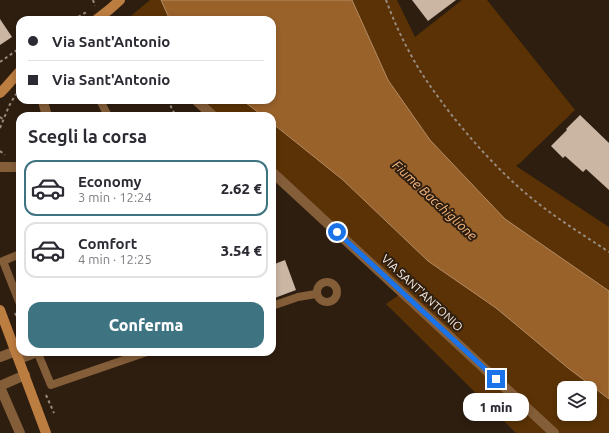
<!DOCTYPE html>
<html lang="it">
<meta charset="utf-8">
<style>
body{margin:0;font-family:Ubuntu,sans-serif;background:#f2f2f3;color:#2b2b33;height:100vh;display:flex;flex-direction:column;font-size:15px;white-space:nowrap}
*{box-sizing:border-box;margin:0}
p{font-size:13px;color:#7c7c81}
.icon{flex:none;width:22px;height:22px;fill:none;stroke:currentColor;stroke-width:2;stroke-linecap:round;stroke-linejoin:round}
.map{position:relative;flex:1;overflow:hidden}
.side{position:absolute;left:16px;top:112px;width:260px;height:244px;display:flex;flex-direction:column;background:#fff;border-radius:12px;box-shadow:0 2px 6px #0003}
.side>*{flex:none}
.guide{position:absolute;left:16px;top:16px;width:260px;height:88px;border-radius:12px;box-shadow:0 2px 6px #0003;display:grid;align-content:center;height:88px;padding:0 12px;background:#fff}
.fabs{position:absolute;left:557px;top:381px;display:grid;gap:8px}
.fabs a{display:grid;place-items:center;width:40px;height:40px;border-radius:8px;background:#fff;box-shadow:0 2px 6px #0003;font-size:20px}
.end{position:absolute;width:18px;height:18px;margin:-9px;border:5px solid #1a73e8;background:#fff;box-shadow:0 0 0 2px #fff}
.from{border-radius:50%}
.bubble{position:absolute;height:28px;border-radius:12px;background:#fff;box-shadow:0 2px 6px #0003;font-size:13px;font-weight:800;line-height:28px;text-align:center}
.guide b{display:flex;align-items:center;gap:14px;height:38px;font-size:15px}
.guide b+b{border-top:1px solid #e1e1e2}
.guide i{width:10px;height:10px;background:#2b2b33}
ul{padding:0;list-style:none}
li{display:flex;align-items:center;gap:12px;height:56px;margin:0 8px 6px;padding:0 4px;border:2px solid #e1e1e2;border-radius:12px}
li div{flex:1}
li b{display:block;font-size:15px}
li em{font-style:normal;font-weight:800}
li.active{border-color:#3e7381}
li>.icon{width:36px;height:36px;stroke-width:1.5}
h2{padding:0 12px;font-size:18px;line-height:48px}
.primary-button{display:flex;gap:8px;margin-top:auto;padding:8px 12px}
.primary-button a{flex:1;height:46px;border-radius:12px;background:#3e7381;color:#fff;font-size:16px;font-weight:800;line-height:46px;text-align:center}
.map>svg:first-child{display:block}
.green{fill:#5a3205;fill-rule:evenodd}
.water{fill:#9a622b;stroke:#b68c63}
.building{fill:#cbb6a4}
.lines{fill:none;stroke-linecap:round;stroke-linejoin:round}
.path{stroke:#988a7f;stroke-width:2;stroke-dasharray:3 3;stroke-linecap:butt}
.service{stroke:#845d39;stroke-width:8}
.minor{stroke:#845d39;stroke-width:10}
.tertiary{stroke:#845d39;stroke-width:10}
.secondary{stroke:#bc7d41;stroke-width:10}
.route{stroke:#1a73e8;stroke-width:5}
.labels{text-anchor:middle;stroke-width:4;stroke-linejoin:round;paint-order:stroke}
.street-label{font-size:12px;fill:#f9eee5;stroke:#2e1e10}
.water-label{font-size:13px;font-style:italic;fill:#f9b980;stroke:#2e1e10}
</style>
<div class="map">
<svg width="609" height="433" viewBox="0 0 609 433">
<rect width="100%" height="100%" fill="#2e1e10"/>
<g class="green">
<path d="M 150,0 L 161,0 L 170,20 L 126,20 Z"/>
<path d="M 352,0 L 397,0 L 415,37 L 462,0 L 487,0 L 575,110 L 520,163 L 516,166 L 609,227 L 609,291 L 505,219 L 430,140 L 388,80 Z"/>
<path d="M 203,100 L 242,100 L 263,116 L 219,116 Z"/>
<path d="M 272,123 L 343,180 L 428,261 L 496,308 L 568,368 L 609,399 L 609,433 L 516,433 L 386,304 L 403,292 L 272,170 ZM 564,388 L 590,388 L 590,414 L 564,414 Z"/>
</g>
<path class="water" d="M 161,0 L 352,0 L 388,80 L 430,140 L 505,219 L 609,291 L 609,399 L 568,368 L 496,308 L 428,261 L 343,180 L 272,123 L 272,116 L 263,116 L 242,100 L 272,100 L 272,20 L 170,20 Z"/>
<g class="building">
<path d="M 412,0 L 456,0 L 428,21 Z"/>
<path d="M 0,19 L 12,37 L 0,45 Z"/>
<path d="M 580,115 L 609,143 L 609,190 L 586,169 L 583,172 L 565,156 L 563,158 L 551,146 L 567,130 L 566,129 Z"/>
<path d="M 285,260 L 296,290 L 272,299 L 272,265 Z"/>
</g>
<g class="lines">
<g class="path">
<path d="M 93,0 L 95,6"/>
<path d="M 386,0 C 393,19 401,37 411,55 C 422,76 436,94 450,113 C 474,143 500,172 529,196 C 554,217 582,234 609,252"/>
<path d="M 73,20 L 88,11"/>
<path d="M 0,62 L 17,50 L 20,50"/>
<path d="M 168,100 L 172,109 L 176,116"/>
<path d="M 0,117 L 4,120"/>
<path d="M 0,128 L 9,106 L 16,94"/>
<path d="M 0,151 L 5,155"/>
<path d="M 15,313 L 20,325"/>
<path d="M 46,395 L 54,413"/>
</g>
<g class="service">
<path d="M 100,100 L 108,116"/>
<path d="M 20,254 L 3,261 L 20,304"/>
<circle cx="327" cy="292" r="10"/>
<path d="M 272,306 L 298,297 L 316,294"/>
<path d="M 36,352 L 39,356 L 51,385 L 147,352"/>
<path d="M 19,360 L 32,355 L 36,352"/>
</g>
<g class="minor">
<path d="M 0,357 L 16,351"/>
<path d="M 0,386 L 25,375"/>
<path d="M 0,387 L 20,433"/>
</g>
<g class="tertiary">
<path d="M 43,100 L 44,105 L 47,116"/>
<path d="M 196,100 L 213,116"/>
<path d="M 0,167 L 20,167"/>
<path d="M 272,172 L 554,433"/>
</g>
<g class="secondary">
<path d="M 96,20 L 110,9 L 120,0"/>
<path d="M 0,93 L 5,88 L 20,71"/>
<path d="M 0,310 L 46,433"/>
</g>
</g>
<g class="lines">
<path class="route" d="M 337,232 L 496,379"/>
</g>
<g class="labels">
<g class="street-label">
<text transform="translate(422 293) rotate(43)" y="4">VIA SANT'ANTONIO</text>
</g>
<g class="water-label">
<text transform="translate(435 200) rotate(43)" y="5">Fiume Bacchiglione</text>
</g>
</g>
</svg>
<div class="fabs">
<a><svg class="icon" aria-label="layers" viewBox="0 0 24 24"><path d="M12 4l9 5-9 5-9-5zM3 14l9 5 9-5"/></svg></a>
</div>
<i class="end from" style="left:337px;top:232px"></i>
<i class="end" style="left:496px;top:379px"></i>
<div class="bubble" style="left:463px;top:393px;width:66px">1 min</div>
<div class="guide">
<b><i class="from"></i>Via Sant'Antonio</b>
<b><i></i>Via Sant'Antonio</b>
</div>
<section class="side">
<h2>Scegli la corsa</h2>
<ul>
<li class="active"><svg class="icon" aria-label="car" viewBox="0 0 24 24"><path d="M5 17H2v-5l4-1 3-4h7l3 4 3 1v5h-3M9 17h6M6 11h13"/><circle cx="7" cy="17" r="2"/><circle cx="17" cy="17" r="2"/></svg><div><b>Economy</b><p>3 min · 12:24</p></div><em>2.62 €</em></li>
<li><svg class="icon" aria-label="car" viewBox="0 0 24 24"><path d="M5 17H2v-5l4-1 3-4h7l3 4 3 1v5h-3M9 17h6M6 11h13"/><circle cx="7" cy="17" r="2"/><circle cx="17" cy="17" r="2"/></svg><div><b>Comfort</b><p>4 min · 12:25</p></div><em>3.54 €</em></li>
</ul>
<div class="primary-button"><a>Conferma</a></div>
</section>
</div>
